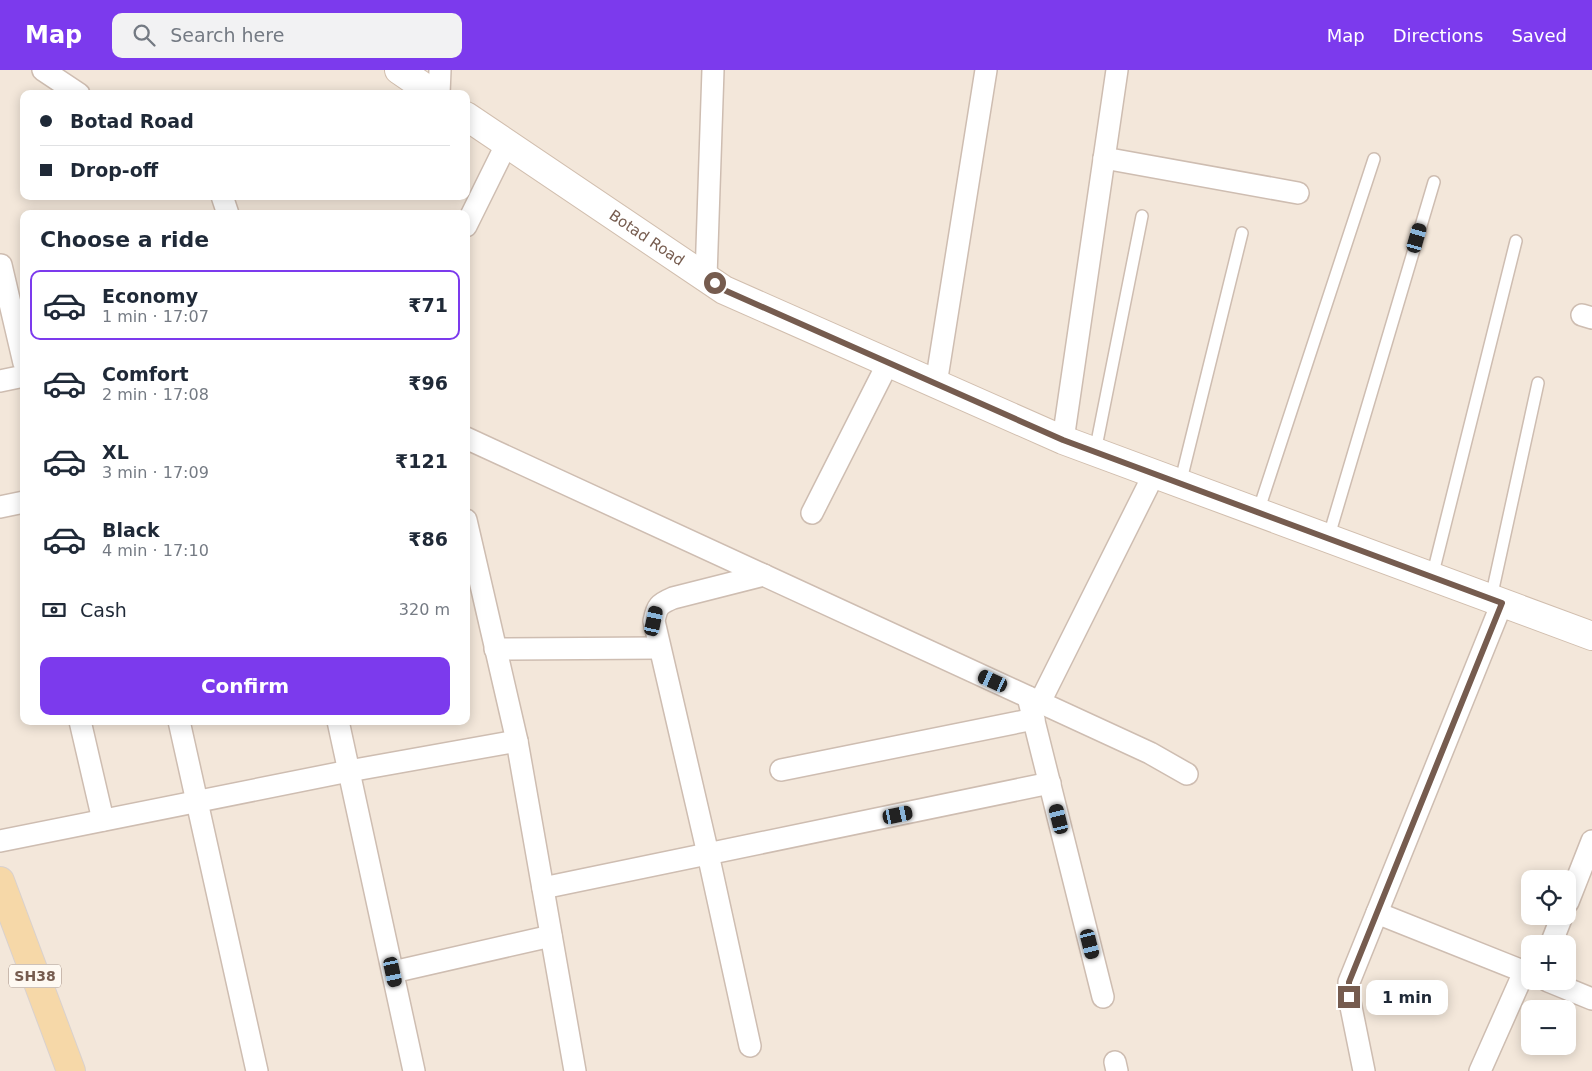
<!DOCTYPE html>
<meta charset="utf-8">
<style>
body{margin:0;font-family:"DejaVu Sans",sans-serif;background:#f2f2f3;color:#1f2937;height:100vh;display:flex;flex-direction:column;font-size:19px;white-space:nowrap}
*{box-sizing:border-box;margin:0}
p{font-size:16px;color:#747a83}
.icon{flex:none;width:28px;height:28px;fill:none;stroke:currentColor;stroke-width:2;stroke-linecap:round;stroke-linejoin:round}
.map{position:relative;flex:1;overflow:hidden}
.details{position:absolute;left:20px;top:140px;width:450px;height:515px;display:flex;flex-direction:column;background:#fff;border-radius:10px;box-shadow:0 2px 12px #0003}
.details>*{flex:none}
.hud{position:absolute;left:20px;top:20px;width:450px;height:110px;border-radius:10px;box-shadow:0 2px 12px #0003;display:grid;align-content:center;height:110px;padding:0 20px;background:#fff}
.buttons{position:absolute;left:1521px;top:800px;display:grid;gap:10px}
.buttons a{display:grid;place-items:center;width:55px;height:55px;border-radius:10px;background:#fff;box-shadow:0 2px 12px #0003;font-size:25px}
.end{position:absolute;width:22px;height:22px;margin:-11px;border:6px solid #765c4f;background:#fff;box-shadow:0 0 0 2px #fff}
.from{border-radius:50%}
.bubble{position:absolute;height:35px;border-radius:10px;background:#fff;box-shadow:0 2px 12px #0003;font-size:16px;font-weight:700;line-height:35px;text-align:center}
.car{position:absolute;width:15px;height:30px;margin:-15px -8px;border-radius:6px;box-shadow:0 0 4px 1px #0007;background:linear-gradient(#222 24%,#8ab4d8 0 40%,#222 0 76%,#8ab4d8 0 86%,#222 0)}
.hud b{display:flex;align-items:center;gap:18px;height:48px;font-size:19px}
.hud b+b{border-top:1px solid #e0e1e3}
.hud i{width:12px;height:12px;background:#1f2937}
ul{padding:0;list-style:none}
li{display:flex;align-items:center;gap:15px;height:70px;margin:0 10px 8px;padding:0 10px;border:2px solid transparent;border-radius:10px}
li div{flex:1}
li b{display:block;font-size:19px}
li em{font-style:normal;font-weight:700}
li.active{border-color:#7c3aed}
li>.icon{width:45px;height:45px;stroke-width:1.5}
h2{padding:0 20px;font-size:22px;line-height:60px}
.pay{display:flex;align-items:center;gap:12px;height:55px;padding:0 20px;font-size:19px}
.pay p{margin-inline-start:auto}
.button{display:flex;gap:10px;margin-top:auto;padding:10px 20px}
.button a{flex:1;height:58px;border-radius:10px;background:#7c3aed;color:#fff;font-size:20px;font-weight:700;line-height:58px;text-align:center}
header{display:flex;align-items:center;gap:30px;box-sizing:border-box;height:70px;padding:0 25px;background:#7c3aed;color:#fff}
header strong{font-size:24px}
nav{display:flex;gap:28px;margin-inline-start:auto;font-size:18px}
.search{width:350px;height:45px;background:#f2f2f3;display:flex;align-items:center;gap:12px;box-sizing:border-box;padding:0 18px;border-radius:10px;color:#747a83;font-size:19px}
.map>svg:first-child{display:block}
.residential{fill:#f3e7da;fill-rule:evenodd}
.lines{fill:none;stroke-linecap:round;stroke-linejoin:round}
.lane-casing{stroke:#cebdb1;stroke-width:14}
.street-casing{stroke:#cebdb1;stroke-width:24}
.secondary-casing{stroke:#d1beae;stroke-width:30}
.primary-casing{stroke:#d9d1ce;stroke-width:30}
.lane{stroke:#fff;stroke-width:11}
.street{stroke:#fff;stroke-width:21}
.secondary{stroke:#fff;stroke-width:28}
.primary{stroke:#f6d8a8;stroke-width:28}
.route{stroke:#765c4f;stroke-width:6}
.labels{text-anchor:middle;stroke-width:4.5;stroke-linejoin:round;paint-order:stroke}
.shield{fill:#fef9f2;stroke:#9f8b80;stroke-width:1}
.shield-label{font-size:14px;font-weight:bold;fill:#765c4f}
.street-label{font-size:15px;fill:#765c4f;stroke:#fef9f2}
</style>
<header>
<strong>Map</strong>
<div class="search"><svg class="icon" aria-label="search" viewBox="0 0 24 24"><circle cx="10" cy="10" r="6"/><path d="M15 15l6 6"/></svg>Search here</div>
<nav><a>Map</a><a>Directions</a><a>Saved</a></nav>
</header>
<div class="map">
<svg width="1592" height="1001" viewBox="0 0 1592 1001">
<rect width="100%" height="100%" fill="#fcf5eb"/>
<path class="residential" d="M 0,0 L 1592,0 L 1592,1001 L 0,1001 ZM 24,24 L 466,24 L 466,126 L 24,126 ZM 24,144 L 466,144 L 466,651 L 24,651 ZM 1530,809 L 1568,809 L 1568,846 L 1530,846 ZM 1530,874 L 1568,874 L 1568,911 L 1530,911 ZM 1530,939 L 1568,939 L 1568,976 L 1530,976 Z"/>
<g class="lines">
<g class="lane-casing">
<g id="lane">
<path d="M 1095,382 L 1142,146"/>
<path d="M 1180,414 L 1242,163"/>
<path d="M 1258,442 L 1374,89"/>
<path d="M 1328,469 L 1434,112"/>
<path d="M 1432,507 L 1516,171"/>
<path d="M 1491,528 L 1538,313"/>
</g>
</g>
<g class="street-casing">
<g id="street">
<path d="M 43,0 L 79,24"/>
<path d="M 439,24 L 440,0"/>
<path d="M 1104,88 L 1298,123"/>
<path d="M 222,126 L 228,144"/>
<path d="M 466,156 L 507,73"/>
<path d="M 1,195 L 24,293"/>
<path d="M 706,207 L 713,0"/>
<path d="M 1582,245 L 1592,248"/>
<path d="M 0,311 L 24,306"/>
<path d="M 936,314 L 986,0"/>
<path d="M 466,368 L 1150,683 L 1187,704"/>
<path d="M 1063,370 L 1117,0"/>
<path d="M 0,437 L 24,432"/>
<path d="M 812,443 L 888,293"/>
<path d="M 466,450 L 517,671 L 575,1001"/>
<path d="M 495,579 L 659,578"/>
<path d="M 1028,627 L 1103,927"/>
<path d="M 1040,632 L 1154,404"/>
<path d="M 80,651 L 103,750"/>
<path d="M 179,651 L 257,1001"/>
<path d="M 338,651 L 414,1001"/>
<path d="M 781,700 L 1034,649"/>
<path d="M 0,771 L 349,701 L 517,671"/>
<path d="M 543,818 L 1050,713"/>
<path d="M 1568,832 L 1592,771"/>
<path d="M 1377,843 L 1530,904"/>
<path d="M 1551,874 L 1562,846"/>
<path d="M 393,902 L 551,866"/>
<path d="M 1548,911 L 1592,929"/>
<path d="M 750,976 L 708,784 L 654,551 C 657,536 659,534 673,528 L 764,505"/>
<path d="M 1115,992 L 1117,1001"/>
<path d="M 1364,1001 L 1349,927 L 1349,912 L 1502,533"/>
<path d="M 1480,1001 L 1524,902"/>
</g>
</g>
<g class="secondary-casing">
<g id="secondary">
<path d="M 399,0 L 434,24"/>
<path id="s1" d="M 466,46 L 724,220 L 1063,370 L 1592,566"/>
</g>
</g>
<g class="primary-casing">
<path id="primary" d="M 0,811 L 71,1001"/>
</g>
<use href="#lane" class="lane"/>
<use href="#street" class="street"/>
<use href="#secondary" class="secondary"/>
<use href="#primary" class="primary"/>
</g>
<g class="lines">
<path class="route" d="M 715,213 L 724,220 L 1063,370 L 1502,533 L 1349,912 L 1349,927"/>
</g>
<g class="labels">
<rect class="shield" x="9" y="894.5" width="52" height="23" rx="4"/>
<g class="shield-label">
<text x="35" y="911">SH38</text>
</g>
<g class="street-label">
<text dy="5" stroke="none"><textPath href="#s1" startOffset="218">Botad Road</textPath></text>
</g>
</g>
</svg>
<div class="buttons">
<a><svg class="icon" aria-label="locate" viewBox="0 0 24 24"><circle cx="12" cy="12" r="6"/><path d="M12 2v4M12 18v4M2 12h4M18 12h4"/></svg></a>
<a>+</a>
<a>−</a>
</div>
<i class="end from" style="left:715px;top:213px"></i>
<i class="end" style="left:1349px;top:927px"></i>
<div class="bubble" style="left:1366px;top:910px;width:82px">1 min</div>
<i class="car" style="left:1417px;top:168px;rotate:16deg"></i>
<i class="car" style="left:654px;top:551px;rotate:12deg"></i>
<i class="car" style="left:993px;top:611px;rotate:295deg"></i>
<i class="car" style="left:898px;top:745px;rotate:78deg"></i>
<i class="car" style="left:1059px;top:749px;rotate:346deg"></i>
<i class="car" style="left:1090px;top:874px;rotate:166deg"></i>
<i class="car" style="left:393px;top:902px;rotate:168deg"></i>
<div class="hud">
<b><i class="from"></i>Botad Road</b>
<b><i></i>Drop-off</b>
</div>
<section class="details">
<h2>Choose a ride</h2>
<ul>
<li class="active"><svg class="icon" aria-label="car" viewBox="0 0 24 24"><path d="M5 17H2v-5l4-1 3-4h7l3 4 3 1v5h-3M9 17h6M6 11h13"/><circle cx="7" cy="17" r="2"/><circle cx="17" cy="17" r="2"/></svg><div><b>Economy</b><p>1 min · 17:07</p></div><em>₹71</em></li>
<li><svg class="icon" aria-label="car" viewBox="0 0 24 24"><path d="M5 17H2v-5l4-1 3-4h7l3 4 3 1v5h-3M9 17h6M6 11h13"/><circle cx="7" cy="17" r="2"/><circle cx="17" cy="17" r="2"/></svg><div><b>Comfort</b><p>2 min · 17:08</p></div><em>₹96</em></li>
<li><svg class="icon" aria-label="car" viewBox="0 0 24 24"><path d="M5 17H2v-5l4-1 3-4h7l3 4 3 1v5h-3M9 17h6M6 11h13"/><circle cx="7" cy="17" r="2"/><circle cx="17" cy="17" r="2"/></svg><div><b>XL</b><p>3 min · 17:09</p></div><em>₹121</em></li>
<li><svg class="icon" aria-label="car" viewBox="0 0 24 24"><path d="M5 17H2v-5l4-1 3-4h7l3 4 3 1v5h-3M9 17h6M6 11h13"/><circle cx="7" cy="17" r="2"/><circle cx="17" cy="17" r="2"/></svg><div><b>Black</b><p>4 min · 17:10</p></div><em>₹86</em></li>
</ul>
<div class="pay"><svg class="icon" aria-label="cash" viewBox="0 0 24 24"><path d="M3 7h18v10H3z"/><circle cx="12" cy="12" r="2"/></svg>Cash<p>320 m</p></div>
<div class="button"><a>Confirm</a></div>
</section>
</div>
